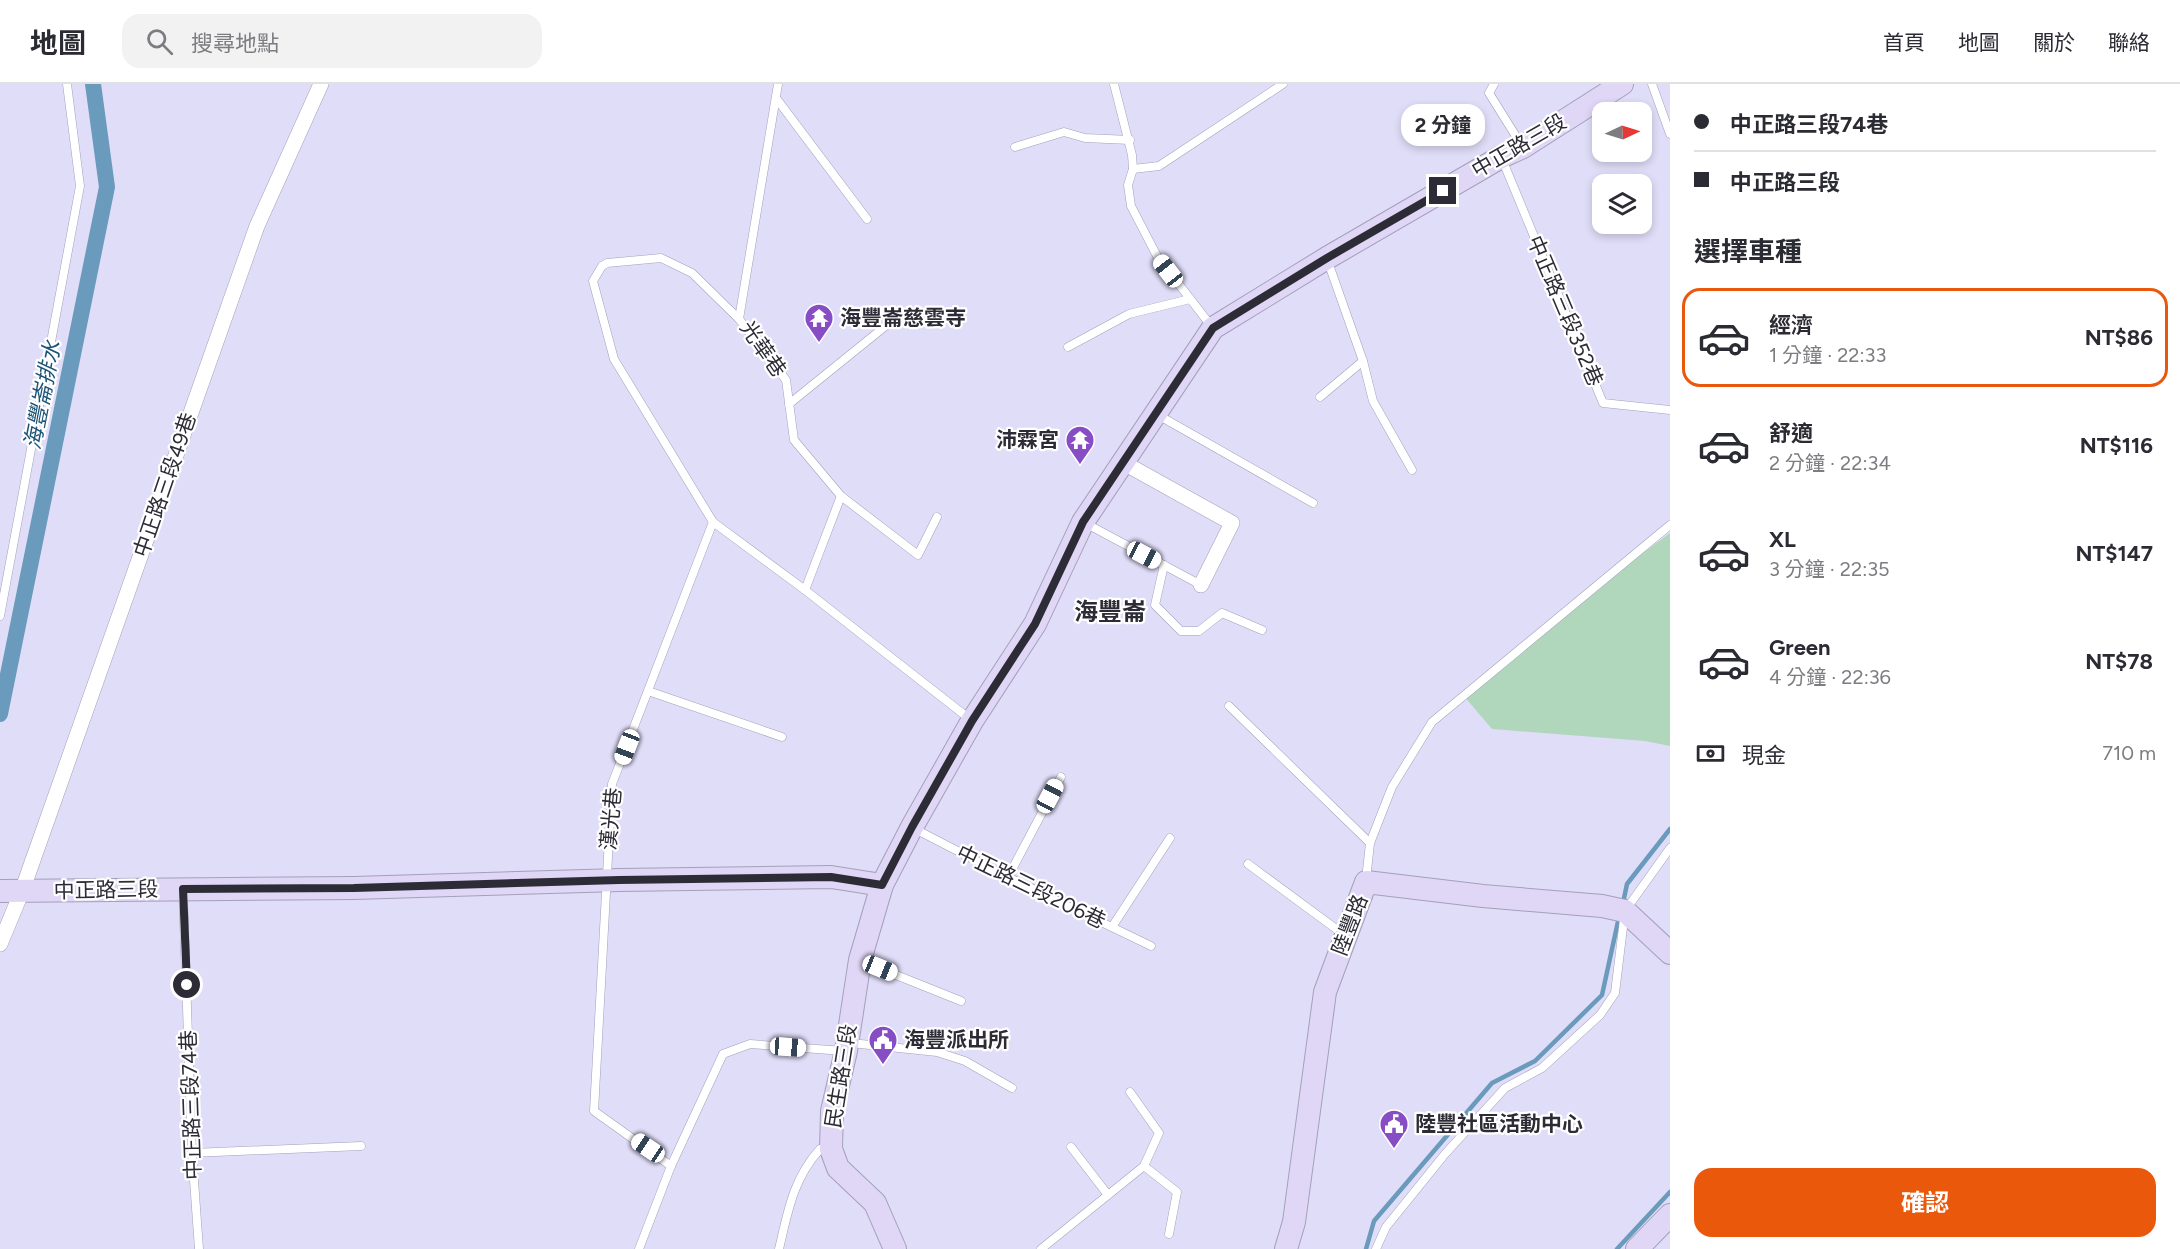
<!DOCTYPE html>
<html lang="zh-TW">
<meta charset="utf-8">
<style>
body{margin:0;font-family:Figtree,"Noto Sans TC",sans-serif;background:#f2f2f3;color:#2b2b33;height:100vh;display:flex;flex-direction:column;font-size:22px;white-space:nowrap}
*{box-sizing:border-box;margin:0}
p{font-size:20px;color:#7c7c81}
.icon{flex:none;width:33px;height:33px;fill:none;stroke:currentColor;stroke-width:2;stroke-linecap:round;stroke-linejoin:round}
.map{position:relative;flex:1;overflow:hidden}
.side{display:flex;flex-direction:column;background:#fff;width:510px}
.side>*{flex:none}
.top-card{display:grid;align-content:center;height:132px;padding:0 24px;background:#fff}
.needle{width:39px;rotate:86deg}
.controls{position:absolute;left:1592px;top:18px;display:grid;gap:12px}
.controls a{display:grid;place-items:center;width:60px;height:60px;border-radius:12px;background:#fff;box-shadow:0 3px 9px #0003;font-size:30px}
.end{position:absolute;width:27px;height:27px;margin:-14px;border:8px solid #2d2c36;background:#fff;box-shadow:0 0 0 3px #fff}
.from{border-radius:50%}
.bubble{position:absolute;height:42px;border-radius:18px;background:#fff;box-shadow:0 3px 9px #0003;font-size:20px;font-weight:700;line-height:42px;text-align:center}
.car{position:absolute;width:18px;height:36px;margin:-18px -9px;border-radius:8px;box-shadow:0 0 4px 2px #0007;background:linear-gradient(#fff 24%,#345 0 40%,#fff 0 76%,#345 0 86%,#fff 0)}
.top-card b{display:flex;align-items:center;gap:21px;height:57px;font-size:22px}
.top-card b+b{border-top:2px solid #e1e1e2}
.top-card i{width:15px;height:15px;background:#2b2b33}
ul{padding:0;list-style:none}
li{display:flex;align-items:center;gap:18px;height:99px;margin:0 12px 9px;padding:0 12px;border:3px solid transparent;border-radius:18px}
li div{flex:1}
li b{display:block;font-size:22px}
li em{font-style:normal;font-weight:700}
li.active{border-color:#ea580c}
li>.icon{width:54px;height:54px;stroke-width:1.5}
h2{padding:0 24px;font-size:27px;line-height:72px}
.pay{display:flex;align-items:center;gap:15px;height:66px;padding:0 24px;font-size:22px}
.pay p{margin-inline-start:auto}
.button{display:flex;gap:12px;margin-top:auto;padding:12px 24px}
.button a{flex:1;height:69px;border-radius:18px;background:#ea580c;color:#fff;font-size:24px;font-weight:700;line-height:69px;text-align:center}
header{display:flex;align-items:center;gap:36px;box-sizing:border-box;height:84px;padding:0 30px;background:#fff;border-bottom:2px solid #e1e1e2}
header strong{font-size:28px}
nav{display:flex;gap:33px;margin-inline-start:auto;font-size:21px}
.search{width:420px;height:54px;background:#f2f2f3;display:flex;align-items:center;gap:15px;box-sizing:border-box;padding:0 21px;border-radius:18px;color:#7c7c81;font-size:22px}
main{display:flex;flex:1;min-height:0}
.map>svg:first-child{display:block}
.green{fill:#b0d7bb}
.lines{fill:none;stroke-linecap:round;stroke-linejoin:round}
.stream{stroke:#6a9abc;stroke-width:4.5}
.canal{stroke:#6a9abc;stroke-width:16}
.lane-casing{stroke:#a3a0ba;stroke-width:9}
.street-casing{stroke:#a3a0ba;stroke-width:16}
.secondary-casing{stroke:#a3a0ba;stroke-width:24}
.lane{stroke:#fff;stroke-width:8}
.street{stroke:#fff;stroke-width:15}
.secondary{stroke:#e0d6f5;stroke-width:22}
.route{stroke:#2d2c36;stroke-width:8}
.labels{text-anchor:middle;stroke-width:4.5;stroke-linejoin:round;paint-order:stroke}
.street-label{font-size:21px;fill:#2d2c36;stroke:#fff}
.poi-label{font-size:21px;font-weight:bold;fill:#2d2c36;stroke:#fff;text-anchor:start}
.water-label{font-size:22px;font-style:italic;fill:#1b5477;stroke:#fff}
.quarter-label{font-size:24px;font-weight:bold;fill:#2d2c36;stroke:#fff}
</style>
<header>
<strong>地圖</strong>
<div class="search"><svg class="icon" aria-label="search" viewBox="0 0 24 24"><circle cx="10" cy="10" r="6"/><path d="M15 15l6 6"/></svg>搜尋地點</div>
<nav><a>首頁</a><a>地圖</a><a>關於</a><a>聯絡</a></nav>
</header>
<main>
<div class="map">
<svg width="1670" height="1165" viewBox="0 0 1670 1165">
<rect width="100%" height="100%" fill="#e0ddf8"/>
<path class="green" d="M 1670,449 L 1670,662 L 1645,657 L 1492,645 L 1463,611 L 1587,510 Z"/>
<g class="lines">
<g class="stream">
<path d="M 1623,819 L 1627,800 L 1670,745"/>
<path d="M 1366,1165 L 1374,1137 L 1492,999 L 1535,977 L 1602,911 L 1619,833"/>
<path d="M 1617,1165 L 1670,1108"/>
</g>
<path class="canal" d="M 0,630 L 107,103 L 93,0"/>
<g class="lane-casing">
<g id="lane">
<path d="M 778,0 L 739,235 L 786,296 L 794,356 L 841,412 L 918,471 L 937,433"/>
<path d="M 1114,0 L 1132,71 L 1133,85 L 1128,101 L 1131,122 L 1157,172 L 1212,243"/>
<path d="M 1494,0 L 1489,9 L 1522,62"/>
<path d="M 1652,0 L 1670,50"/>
<path d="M 776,14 L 867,135"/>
<path d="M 1015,63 L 1064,48 L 1085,54 L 1130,56"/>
<path d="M 1502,75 L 1603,319 L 1670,326"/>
<path d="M 1133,85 L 1159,82 L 1283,0"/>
<path d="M 1327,175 L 1363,277 L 1373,317 L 1412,386"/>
<path d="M 739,235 L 692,189 L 661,174 L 607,179 L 602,182 L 593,197 L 614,275 L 713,438 L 805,506 L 971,636"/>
<path d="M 1068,263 L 1129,230 L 1190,215"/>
<path d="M 1320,313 L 1363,277"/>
<path d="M 789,320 L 888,240"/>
<path d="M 1158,331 L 1313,419"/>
<path d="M 1085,439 L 1201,501"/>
<path d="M 1164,481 L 1155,521 L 1181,547 L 1199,547 L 1222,529 L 1262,546"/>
<path d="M 805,506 L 841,412"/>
<path d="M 0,532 L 80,102 L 67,0"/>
<path d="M 648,607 L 782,653"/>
<path d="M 1229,622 L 1370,759"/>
<path d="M 913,744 L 1008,793 L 1151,862"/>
<path d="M 1248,780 L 1343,850"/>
<path d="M 1008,793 L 1061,693"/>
<path d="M 1366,796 L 1370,759 L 1392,703 L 1432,638 L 1670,441"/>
<path d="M 183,807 L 192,1069 L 199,1165"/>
<path d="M 1112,843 L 1170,754"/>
<path d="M 861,877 L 961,917"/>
<path d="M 851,959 L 937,968 L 965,977 L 1012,1004"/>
<path d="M 1071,1063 L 1108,1111"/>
<path d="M 192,1069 L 361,1062"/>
<path d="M 671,1082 L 594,1027 L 612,700 L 713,438"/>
<path d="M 1144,1082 L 1177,1108 L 1169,1150"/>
<path d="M 639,1165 L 671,1082 L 723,970 L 750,960 L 844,967"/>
<path d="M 779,1165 C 788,1127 793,1095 820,1065 L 830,1065"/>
<path d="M 1041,1165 L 1144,1082 L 1159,1049 L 1130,1008"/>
<path d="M 1376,1165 L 1386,1143 L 1445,1070 L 1505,1004 L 1542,984 L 1600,931 L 1615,909 L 1625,827 L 1670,764"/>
</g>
</g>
<g class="street-casing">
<g id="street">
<path d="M 1124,379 L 1232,439 L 1201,501"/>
<path d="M 0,860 L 22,807 L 257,142 L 321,0"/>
</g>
</g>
<g class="secondary-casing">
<g id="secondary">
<path d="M 0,807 L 354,804 L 619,796 L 831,793 L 882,801"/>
<path d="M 895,1165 L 875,1119 L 838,1084 L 831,1065 L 832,1027 L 846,967 L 860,876 L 882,801 L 912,743 L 972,637 L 1035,540 L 1083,438 L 1213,244 L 1327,174 L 1501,73 L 1523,63 L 1622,0"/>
<path d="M 1286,1165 L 1294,1138 L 1325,908 L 1366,798 L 1483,812 L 1602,822 L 1625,827 L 1670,869"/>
<path d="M 1637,1165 L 1670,1131"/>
</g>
</g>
<use href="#lane" class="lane"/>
<use href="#street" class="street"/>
<use href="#secondary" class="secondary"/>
</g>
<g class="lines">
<path class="route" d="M 187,901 L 183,805 L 354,804 L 619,796 L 831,793 L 882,801 L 912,743 L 972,637 L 1035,540 L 1083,438 L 1213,244 L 1327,174 L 1443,107"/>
</g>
<defs>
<g id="temple-pin" transform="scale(1.5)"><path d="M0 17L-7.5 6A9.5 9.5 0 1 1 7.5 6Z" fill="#874dc4" stroke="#fff"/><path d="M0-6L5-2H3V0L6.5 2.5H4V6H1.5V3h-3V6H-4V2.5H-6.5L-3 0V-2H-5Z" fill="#fff"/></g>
<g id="civic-pin" transform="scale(1.5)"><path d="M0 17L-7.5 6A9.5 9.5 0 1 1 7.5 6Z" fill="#874dc4" stroke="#fff"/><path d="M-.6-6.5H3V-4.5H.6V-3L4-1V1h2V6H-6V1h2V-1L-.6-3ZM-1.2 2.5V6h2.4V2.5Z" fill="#fff"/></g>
</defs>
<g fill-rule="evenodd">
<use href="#temple-pin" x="819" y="234"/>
<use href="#temple-pin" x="1080" y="356"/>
<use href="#civic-pin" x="883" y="956"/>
<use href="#civic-pin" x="1394" y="1040"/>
</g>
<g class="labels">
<g class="street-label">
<text transform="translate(1519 62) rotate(-30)" y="7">中正路三段</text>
<text transform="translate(1565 227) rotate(67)" y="7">中正路三段352巷</text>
<text transform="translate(763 265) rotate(55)" y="7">光華巷</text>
<text transform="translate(165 401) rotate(-71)" y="7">中正路三段49巷</text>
<text transform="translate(611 735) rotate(-85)" y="7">漢光巷</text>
<text transform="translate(1031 803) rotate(26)" y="7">中正路三段206巷</text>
<text transform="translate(106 806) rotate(-1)" y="7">中正路三段</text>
<text transform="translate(1350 841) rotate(-69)" y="7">陸豐路</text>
<text transform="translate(841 992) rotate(-81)" y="7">民生路三段</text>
<text transform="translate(191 1021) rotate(-92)" y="7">中正路三段74巷</text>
</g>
<g class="poi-label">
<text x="840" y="241">海豐崙慈雲寺</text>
<text x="1059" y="363" text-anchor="end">沛霖宮</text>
<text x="904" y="963">海豐派出所</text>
<text x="1415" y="1047">陸豐社區活動中心</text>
</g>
<g class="water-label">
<text transform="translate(42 311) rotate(-79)" y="8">海豐崙排水</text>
</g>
<g class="quarter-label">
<text x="1110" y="536">海豐崙</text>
</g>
</g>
</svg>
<div class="controls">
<a><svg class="needle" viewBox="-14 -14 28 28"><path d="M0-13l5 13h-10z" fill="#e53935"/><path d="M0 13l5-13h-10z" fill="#7c7c81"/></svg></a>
<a><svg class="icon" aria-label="layers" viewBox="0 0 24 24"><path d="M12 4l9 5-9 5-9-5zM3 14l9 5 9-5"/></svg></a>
</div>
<i class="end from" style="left:187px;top:901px"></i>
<i class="end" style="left:1443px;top:107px"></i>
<div class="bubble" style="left:1401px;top:20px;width:84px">2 分鐘</div>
<i class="car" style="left:1168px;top:187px;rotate:322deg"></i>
<i class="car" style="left:1144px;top:471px;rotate:118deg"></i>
<i class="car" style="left:627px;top:663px;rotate:201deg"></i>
<i class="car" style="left:1050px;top:712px;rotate:28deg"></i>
<i class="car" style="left:880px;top:884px;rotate:112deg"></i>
<i class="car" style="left:788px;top:963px;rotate:94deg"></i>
<i class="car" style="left:648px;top:1064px;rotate:304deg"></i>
</div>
<section class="side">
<div class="top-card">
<b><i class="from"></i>中正路三段74巷</b>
<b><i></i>中正路三段</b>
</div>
<h2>選擇車種</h2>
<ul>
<li class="active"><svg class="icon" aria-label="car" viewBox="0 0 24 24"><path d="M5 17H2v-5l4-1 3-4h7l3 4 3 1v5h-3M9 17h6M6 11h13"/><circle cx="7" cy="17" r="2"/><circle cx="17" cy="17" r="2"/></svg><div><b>經濟</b><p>1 分鐘 · 22:33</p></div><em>NT$86</em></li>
<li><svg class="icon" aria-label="car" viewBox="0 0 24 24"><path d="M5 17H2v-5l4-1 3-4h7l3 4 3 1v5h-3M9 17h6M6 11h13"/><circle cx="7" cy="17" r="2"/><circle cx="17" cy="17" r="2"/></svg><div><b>舒適</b><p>2 分鐘 · 22:34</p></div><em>NT$116</em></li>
<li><svg class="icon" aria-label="car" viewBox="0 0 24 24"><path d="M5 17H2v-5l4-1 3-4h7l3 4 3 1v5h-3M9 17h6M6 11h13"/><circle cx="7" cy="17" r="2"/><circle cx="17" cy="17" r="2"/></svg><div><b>XL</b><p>3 分鐘 · 22:35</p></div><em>NT$147</em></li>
<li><svg class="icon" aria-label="car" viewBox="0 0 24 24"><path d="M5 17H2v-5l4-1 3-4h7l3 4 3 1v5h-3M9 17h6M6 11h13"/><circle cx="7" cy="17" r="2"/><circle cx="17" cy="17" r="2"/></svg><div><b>Green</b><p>4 分鐘 · 22:36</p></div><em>NT$78</em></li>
</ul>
<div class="pay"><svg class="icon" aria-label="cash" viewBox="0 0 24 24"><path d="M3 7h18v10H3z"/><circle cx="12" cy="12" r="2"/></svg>現金<p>710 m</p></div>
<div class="button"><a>確認</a></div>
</section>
</main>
